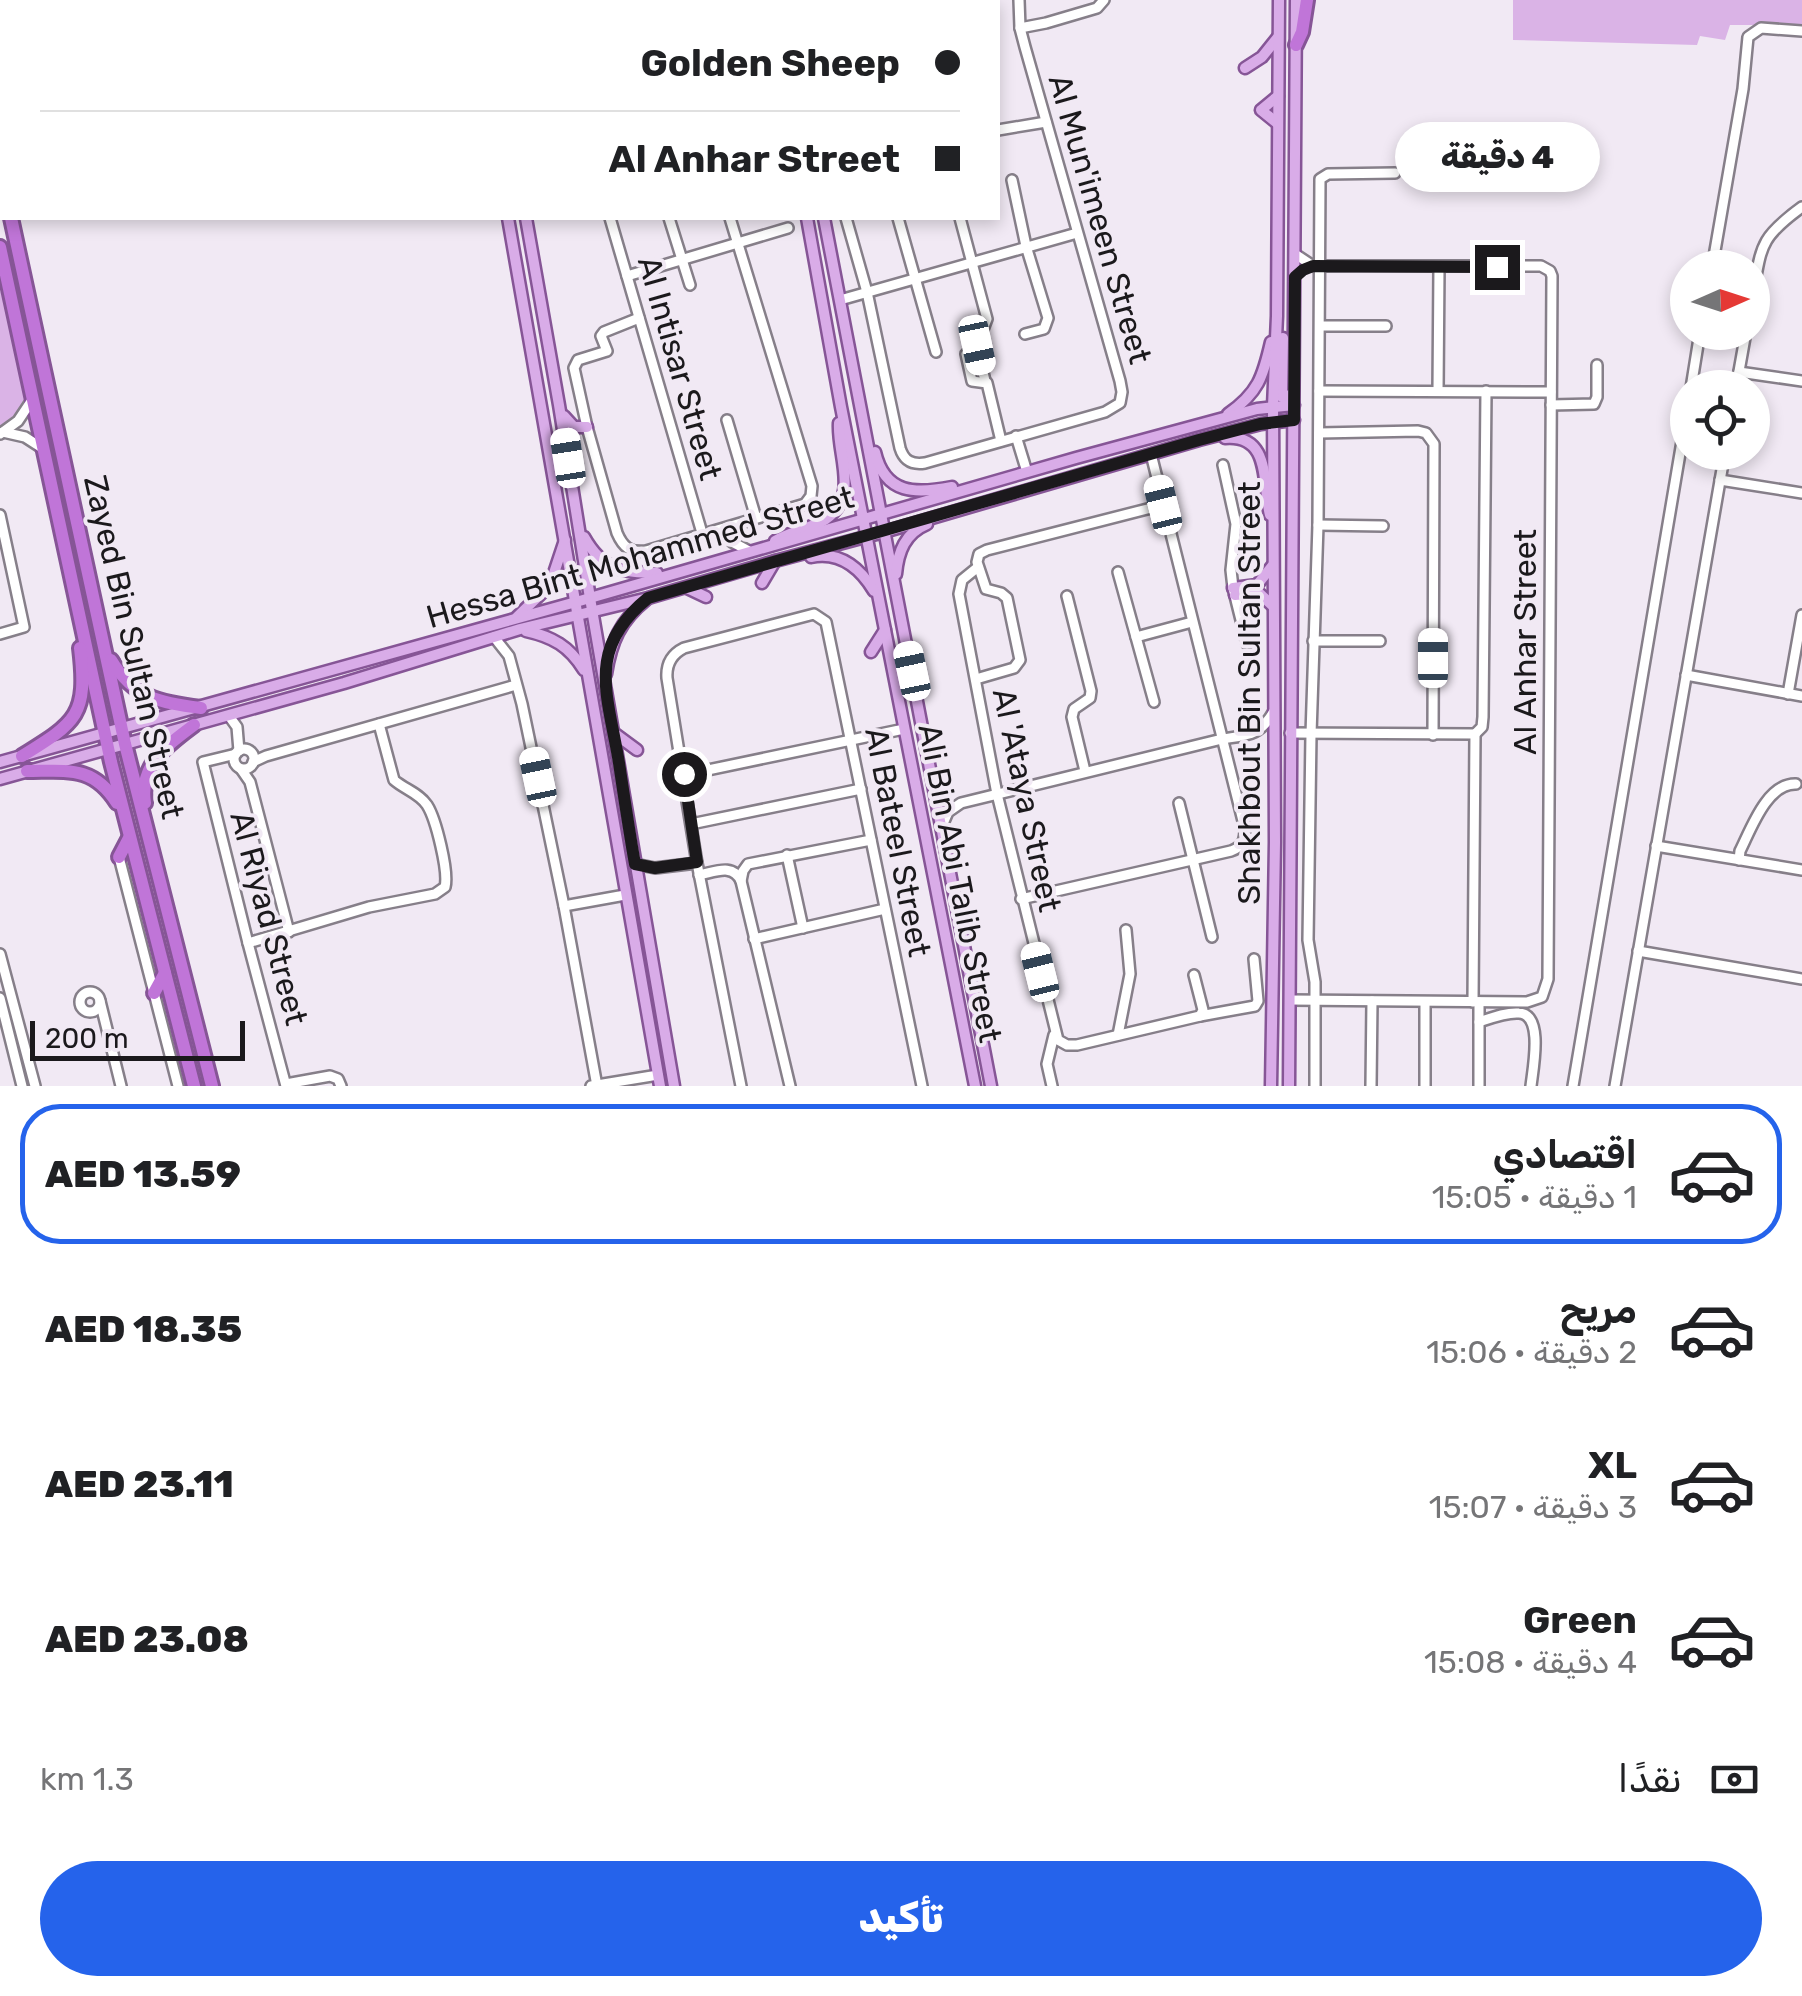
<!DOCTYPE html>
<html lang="ar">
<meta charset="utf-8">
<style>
body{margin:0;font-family:Rubik,Vazirmatn,sans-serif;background:#f2f2f2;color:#202124;direction:rtl;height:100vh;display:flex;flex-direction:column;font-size:38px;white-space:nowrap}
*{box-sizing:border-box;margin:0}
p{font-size:32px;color:#757577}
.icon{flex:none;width:55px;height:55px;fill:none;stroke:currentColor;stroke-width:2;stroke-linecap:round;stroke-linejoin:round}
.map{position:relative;height:1086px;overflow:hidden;direction:ltr}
.details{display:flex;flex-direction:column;background:#fff;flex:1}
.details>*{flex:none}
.guide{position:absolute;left:0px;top:0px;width:1000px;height:220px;box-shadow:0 5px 15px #0003;direction:rtl;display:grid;align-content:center;height:220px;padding:0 40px;background:#fff}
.needle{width:65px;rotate:87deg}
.tools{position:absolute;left:1670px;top:250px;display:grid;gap:20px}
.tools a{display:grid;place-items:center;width:100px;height:100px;border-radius:50%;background:#fff;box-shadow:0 5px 15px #0003;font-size:50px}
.scale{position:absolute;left:30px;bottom:25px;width:215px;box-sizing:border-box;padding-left:10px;border:5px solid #1b191c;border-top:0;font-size:28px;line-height:35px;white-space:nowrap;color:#1b191c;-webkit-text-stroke:8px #f1e9f4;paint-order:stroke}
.end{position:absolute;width:45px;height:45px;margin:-22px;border:12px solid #1b191c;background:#fff;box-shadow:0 0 0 5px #fff}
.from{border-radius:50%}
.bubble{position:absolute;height:70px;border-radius:35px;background:#fff;box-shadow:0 5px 15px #0003;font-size:32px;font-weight:800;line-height:70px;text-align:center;direction:rtl}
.car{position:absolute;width:30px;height:60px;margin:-30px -15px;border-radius:12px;box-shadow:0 0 8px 2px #0007;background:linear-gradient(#fff 24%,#345 0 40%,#fff 0 76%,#345 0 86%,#fff 0)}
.guide b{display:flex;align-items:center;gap:35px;height:95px;font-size:38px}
.guide b+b{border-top:2px solid #e0e0e0}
.guide i{width:25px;height:25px;background:#202124}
ul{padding:18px 0 0;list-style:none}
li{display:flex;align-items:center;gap:30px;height:140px;margin:0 20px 15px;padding:0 20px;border:5px solid transparent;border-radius:40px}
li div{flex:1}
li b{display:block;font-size:38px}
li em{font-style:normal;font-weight:800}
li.active{border-color:#2563eb}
li>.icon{width:90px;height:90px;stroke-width:1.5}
.pay{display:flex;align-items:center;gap:25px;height:110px;padding:0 40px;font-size:38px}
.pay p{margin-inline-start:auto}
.action{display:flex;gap:20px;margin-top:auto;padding:20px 40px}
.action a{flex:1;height:115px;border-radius:60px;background:#2563eb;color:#fff;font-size:40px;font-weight:800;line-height:115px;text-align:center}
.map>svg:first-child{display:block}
.green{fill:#dab3e6}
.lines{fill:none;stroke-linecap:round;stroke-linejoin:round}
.minor-casing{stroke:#867f89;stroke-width:14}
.major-casing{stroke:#865596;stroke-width:15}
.highway-casing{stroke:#865596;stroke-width:18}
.minor{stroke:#fff;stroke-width:9}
.major{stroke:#d9ace8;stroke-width:10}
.highway{stroke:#c075d8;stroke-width:12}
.route{stroke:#1b191c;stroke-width:12}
.labels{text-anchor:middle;stroke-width:8;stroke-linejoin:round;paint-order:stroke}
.street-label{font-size:32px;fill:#1b191c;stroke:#f1e9f4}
</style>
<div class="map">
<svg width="1802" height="1086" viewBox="0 0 1802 1086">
<rect width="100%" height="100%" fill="#f1e9f4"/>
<g class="green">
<path d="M 1513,0 L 1802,0 L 1802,25 L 1730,25 L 1725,40 L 1700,36 L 1697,45 L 1513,40 Z"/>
<path d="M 0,289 C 7,315 31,383 23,407 C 19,417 10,424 0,428 Z"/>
</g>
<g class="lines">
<g class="minor-casing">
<g id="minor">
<path d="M 546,0 L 547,2"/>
<path d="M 664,0 L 665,2"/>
<path d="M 1020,28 L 1046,23 L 1097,8 L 1104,0"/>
<path d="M 998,130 L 1046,122"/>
<path d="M 1012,180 L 1026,246 L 1048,318 L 1044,329 L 1025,334"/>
<path d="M 610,218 L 702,533"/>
<path d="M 669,218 L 690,285"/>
<path d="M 846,218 L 867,292 L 900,448 C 904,461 912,465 925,463 L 1105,412 L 1120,403 L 1122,392 L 1120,381 L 1025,47 L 1020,28 L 1019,0"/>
<path d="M 898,218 L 936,352"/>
<path d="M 960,218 L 987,319 L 977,345 L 966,354 L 972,381 L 987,383 L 1001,441"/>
<path d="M 1712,268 L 1743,89 L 1748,37 L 1761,28 L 1802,31"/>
<path d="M 627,276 L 788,228"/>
<path d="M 1752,298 C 1762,246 1758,239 1802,207"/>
<path d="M 840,300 L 1077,233"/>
<path d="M 639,318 L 604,332 L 601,336 L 607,351 L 578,360 L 574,368 L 587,427 L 617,533 C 623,547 630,553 646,551 L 805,504 L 811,496 L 812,486 L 730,218"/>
<path d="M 1320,326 L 1386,326"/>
<path d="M 977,345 L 985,381"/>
<path d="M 1739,372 L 1802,381"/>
<path d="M 1691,388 L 1700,332"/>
<path d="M 1736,388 L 1746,332"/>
<path d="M 1319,391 L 1551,392"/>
<path d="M 1438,391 L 1439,267"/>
<path d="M 1551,405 L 1594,404 L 1597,397 L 1597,365"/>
<path d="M 727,420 L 756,518"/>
<path d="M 3,432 L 25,437 L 42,448"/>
<path d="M 1319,433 L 1418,431 L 1426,433 L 1434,444 L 1433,735"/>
<path d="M 0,434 L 18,421 L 32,400"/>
<path d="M 1016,436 L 1027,472"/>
<path d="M 1223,465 L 1236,524 L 1231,570 L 1233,588 L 1247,644"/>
<path d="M 1720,480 L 1802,493"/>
<path d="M 0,515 L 24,627 L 0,634"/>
<path d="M 1318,525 L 1383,526"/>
<path d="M 726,528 L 732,542 L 749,551"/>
<path d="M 978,567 L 962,580 L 959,594 L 997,794 L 1058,1040 L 1067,1045 L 1077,1045 L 1200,1016 L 1203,1010 L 1194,975"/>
<path d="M 1118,572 L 1154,702"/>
<path d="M 1067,596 L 1091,691 L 1090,698 L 1074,709 L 1072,717 L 1085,771"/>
<path d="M 494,637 L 509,656 L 522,704 L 564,906 L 597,1086"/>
<path d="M 1136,637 L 1192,622"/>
<path d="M 1313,641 L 1380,641"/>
<path d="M 1686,675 L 1802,696"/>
<path d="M 976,679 L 1014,668 L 1020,660 L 1007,598 L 1001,593 L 986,589 L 977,562 L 979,554 L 987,550 L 1163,505"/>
<path d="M 1788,694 L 1802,615"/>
<path d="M 229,716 L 237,727 L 239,751"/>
<path d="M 1290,733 L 1475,734"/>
<path d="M 1475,734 L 1482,727 L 1483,717 L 1486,391"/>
<circle cx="244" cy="759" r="10"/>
<path d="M 236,754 L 203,762 L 248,943 L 286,1086"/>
<path d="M 253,762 L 266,756 L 516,685"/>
<path d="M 241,769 L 250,782 L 289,932"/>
<path d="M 684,775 L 904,729"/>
<path d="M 1179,803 L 1212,937"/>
<path d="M 691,824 L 861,789"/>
<path d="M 942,826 L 948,812 L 961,803 L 1222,739 C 1248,735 1260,736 1274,711"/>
<path d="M 1656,846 L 1802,870"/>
<path d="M 787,855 L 803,928"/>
<path d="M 119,857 L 178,1086"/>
<path d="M 1739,860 L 1740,851 C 1751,829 1767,783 1796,784"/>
<path d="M 635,864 L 655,868 L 697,863"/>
<path d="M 699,875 C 715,872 733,863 741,881 L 790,1086"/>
<path d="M 741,881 L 743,871 L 748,864 L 871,840"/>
<path d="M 1021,899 L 1231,851 C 1242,847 1245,841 1245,829 L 1151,454"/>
<path d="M 564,906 L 625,895"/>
<path d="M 754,939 L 885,909"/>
<path d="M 248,943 L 369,907 L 435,894 L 445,887 C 449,872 436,819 427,805 C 419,793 404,789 394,780 L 379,724"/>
<path d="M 1638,951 L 1802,979"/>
<path d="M 0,954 L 35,1086"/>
<circle cx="90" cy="1002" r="10"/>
<path d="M 0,998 L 22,1086"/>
<path d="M 1290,1000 L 1527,1002 L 1542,997 L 1548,979 L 1552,276 L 1550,271 L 1541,266 L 1313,266 L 1295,254"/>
<path d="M 100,1001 L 121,1086"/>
<path d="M 1425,1002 L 1425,1086"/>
<path d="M 1473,1002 L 1475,734"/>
<path d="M 1200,1016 L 1255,1006 L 1258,1001 L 1254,959"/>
<path d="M 1479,1022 C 1491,1018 1506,1012 1519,1013 C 1544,1014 1533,1068 1531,1086"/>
<path d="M 1118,1035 L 1130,974 L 1126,930"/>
<path d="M 286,1084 L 330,1076 L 338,1079 L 341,1086"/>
<path d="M 591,1086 L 658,1075"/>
<path d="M 741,1086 L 697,863 L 667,678 C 666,664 672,654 684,648 L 814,614 L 826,622 L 922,1086"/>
<path d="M 1052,1086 L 1047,1064 L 1054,1035"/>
<path d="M 1315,1086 L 1315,982 L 1308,940 L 1311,734 L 1318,525 L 1320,179 L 1328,174 L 1395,173"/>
<path d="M 1371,1086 L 1372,1001"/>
<path d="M 1479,1086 L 1479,1002"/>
<path d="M 1573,1086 L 1688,406"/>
<path d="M 1615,1086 L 1725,452"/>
</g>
</g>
<g class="major-casing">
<g id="major">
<path d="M 469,0 L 470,2"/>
<path d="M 490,0 L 491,2"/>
<path d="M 762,0 L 763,2"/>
<path d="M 780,0 L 781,2"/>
<path d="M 1245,68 L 1262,57 L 1278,37"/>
<path d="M 1277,123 L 1261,110 L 1278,96"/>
<path d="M 508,218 L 660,1086"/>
<path d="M 526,218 L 559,405 L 590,598 L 674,1086"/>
<path d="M 807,218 L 841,407 L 975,1086"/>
<path d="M 824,218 L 991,1086"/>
<path d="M 1283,338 L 1282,397 L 1288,399 L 1291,394"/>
<path d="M 1228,414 C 1258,393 1263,377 1271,342"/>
<path d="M 564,416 L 574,427 L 587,427"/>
<path d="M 1225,438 C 1272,434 1262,485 1270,515"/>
<path d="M 875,452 C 885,495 916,494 952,487"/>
<path d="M 584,537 C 603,571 622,572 657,573"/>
<path d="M 775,541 C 791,531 811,529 826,519 C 860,495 837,456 839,423"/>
<path d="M 811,557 C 840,551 860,568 874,591"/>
<path d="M 896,574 C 898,552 905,533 927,524"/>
<path d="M 762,583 L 775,561"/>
<path d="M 687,588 L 706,597"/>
<path d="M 1233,588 L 1257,585 L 1273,565"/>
<path d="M 1235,595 L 1259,593 L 1273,606"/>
<path d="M 517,617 L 550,585 L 565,540"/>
<path d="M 526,631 C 553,637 569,646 584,670"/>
<path d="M 871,652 L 885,630"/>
<path d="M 606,674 C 611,642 620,621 646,600"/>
<path d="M 614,733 L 637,750"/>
<path d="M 0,762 L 576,602 L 1076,458 L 1257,409 L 1294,405"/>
<path d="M 0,779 L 344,683 L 520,629 L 648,598 L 775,561 L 884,532 L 1199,440 L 1261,424 L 1294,420"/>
<path d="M 1271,1086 L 1275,842 L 1273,406 L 1277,316 L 1279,0"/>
<path d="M 1289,1086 L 1296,0"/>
</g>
</g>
<g class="highway-casing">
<g id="highway">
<path d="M 1296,45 L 1302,32 L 1307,0"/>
<path d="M 0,167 L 2,179"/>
<path d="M 11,218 L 125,744 L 212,1086"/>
<path d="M 0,247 L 111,762 L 194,1086"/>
<path d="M 111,660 C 134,698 160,703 201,708"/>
<path d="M 22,756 C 77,722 88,715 80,648"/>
<path d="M 27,771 C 67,771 93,765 117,803"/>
<path d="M 145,803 C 139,765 166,746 194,725"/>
<path d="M 119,857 L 129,838"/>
<path d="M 154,993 L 165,973"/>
</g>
</g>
<use href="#minor" class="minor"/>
<use href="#major" class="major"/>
<use href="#highway" class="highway"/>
</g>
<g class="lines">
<path class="route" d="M 684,774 L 697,862 L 655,868 L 635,864 C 629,830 624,796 619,763 C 608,695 585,649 648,598 L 1199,440 L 1260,424 L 1294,420 L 1295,277 L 1303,270 L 1313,266 L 1497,267"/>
</g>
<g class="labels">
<g class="street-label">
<text transform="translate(1100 219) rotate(74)" y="11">Al Mun'imeen Street</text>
<text transform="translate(680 368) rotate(74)" y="11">Al Intisar Street</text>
<text transform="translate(640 557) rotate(-16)" y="11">Hessa Bint Mohammed Street</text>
<text transform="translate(1525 642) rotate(-90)" y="11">Al Anhar Street</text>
<text transform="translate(134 647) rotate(77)" y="11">Zayed Bin Sultan Street</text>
<text transform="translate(1249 693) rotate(-90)" y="11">Shakhbout Bin Sultan Street</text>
<text transform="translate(1027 800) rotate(78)" y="11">Al 'Ataya Street</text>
<text transform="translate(898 842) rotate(79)" y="11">Al Bateel Street</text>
<text transform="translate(960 883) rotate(79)" y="11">Ali Bin Abi Talib Street</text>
<text transform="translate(269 918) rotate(75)" y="11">Al Riyad Street</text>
</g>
</g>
</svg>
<div class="tools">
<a><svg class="needle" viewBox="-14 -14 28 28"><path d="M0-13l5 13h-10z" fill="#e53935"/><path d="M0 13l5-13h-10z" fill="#757577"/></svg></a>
<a><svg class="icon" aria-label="locate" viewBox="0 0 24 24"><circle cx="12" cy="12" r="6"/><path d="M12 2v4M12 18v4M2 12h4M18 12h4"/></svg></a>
</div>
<div class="scale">200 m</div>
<i class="end from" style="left:684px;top:774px"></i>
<i class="end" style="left:1497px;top:267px"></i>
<div class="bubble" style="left:1395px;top:122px;width:205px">4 دقيقة</div>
<i class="car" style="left:977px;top:345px;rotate:168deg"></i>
<i class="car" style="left:568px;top:458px;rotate:351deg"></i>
<i class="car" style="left:1163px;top:505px;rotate:346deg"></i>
<i class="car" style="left:1433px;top:658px;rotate:0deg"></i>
<i class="car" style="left:912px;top:671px;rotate:348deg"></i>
<i class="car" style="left:538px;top:777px;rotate:348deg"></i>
<i class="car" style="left:1040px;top:972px;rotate:346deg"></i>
<div class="guide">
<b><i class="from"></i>Golden Sheep</b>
<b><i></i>Al Anhar Street</b>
</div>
</div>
<section class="details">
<ul>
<li class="active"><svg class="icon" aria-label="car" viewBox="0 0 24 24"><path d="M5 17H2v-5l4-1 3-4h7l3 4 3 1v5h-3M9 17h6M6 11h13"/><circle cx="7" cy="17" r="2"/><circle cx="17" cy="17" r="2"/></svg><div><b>اقتصادي</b><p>1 دقيقة · 15:05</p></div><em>AED 13.59</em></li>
<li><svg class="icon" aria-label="car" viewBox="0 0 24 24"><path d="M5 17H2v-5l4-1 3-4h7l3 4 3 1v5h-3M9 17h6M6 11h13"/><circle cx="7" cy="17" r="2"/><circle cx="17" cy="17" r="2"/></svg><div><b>مريح</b><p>2 دقيقة · 15:06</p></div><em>AED 18.35</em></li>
<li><svg class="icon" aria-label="car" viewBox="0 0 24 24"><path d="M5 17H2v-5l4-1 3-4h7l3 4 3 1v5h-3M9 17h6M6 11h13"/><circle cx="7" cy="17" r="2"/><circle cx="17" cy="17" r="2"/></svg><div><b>XL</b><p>3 دقيقة · 15:07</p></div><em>AED 23.11</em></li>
<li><svg class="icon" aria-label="car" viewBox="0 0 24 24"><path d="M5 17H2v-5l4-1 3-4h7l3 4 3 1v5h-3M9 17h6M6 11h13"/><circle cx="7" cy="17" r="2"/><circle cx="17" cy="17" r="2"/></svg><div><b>Green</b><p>4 دقيقة · 15:08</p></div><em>AED 23.08</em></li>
</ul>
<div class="pay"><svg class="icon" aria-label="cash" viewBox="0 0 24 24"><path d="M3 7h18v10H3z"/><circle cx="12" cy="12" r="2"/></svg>نقدًا<p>1.3 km</p></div>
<div class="action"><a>تأكيد</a></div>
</section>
